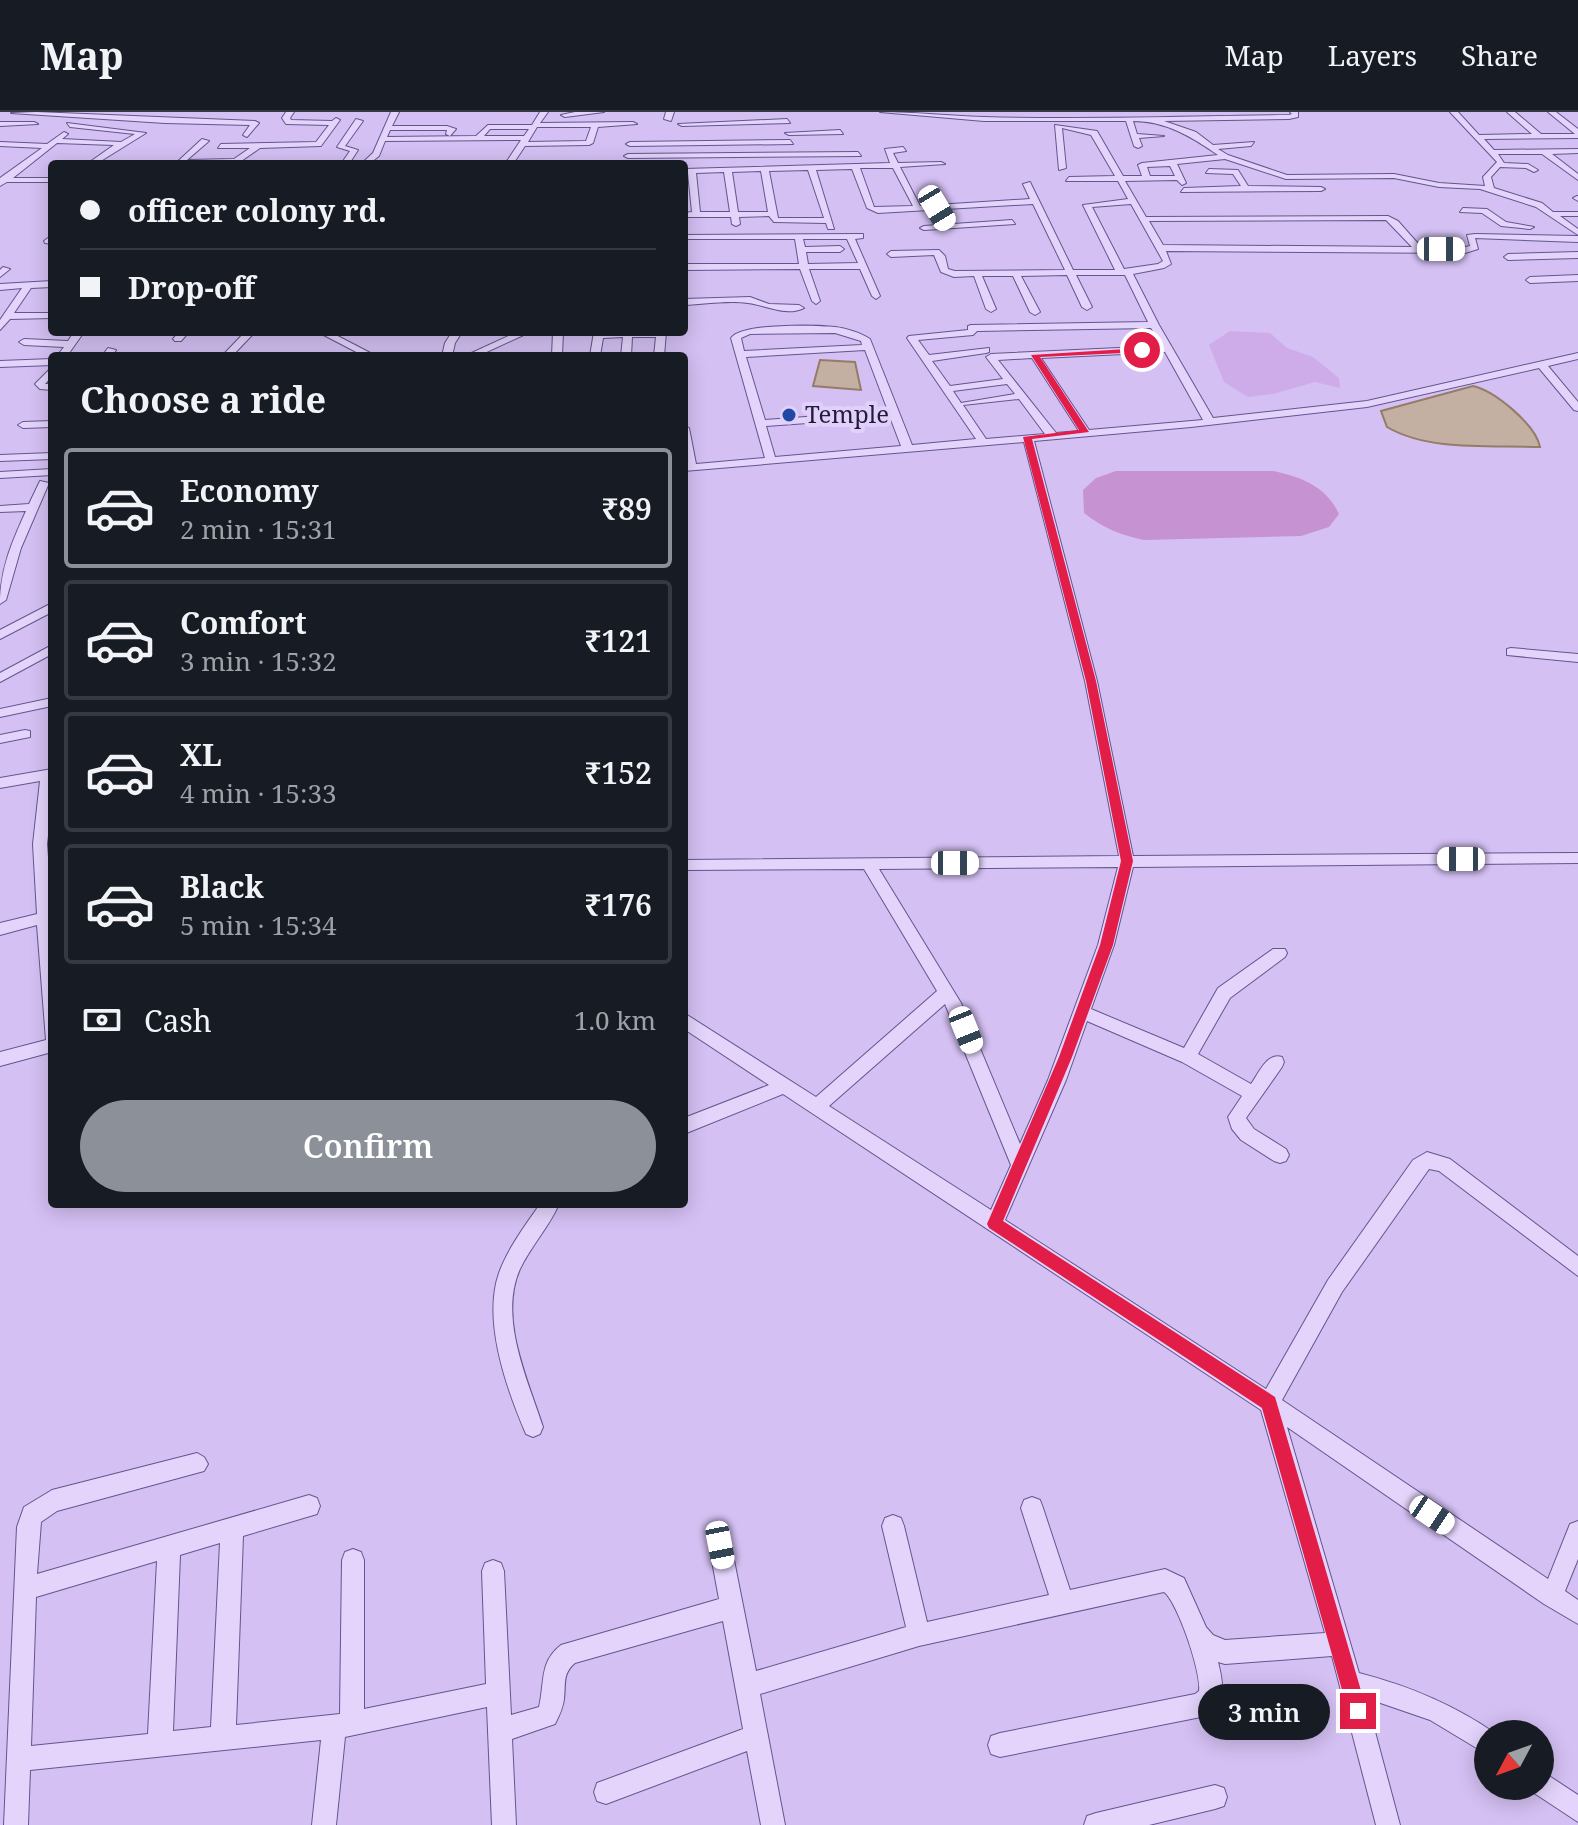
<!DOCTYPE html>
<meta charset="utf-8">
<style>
body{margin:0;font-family:"Noto Serif",serif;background:#242831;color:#f1f3f6;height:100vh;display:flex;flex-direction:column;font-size:30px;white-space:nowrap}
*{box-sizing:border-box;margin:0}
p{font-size:26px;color:#9ea1a6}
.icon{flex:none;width:44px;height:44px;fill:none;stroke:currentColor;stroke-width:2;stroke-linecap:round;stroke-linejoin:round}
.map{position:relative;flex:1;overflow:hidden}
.side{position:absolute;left:48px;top:240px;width:640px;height:856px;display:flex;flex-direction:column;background:#171b24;border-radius:8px;box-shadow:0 4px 20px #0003}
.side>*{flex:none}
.top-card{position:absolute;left:48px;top:48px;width:640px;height:176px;border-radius:8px;box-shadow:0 4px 20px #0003;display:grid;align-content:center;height:176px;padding:0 32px;background:#171b24}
.needle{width:52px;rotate:229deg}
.fabs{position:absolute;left:1474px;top:1608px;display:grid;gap:16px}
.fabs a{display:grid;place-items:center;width:80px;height:80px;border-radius:50%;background:#171b24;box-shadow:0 4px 20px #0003;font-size:40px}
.end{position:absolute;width:36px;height:36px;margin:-18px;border:10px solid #e11d48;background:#fff;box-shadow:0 0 0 4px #fff}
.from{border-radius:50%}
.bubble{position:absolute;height:56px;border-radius:28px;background:#171b24;box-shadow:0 4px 20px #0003;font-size:26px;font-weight:600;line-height:56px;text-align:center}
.car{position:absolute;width:24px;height:48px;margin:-24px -12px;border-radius:10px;box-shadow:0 0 6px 2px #0007;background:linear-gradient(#fff 24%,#345 0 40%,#fff 0 76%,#345 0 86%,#fff 0)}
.top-card b{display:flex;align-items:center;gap:28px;height:76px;font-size:30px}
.top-card b+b{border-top:2px solid #363941}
.top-card i{width:20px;height:20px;background:#f1f3f6}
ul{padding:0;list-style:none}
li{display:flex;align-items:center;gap:24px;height:120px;margin:0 16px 12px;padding:0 16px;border:4px solid #363941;border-radius:8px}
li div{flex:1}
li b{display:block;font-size:30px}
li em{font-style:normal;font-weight:600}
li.on{border-color:#8c9099}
li>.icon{width:72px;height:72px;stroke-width:1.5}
h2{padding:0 32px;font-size:36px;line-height:96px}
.pay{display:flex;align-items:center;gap:20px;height:88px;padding:0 32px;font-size:30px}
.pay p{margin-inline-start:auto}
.primary-button{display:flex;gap:16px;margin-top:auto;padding:16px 32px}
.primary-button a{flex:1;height:92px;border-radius:48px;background:#8c9099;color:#fff;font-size:32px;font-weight:600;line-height:92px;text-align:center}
header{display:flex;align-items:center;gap:48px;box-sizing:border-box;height:112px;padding:0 40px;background:#171b24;border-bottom:2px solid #363941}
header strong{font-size:38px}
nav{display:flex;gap:44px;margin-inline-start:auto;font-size:28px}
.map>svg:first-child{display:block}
.farmland{fill:#cdace9}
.green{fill:#c692d2}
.water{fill:#c4b0a3;stroke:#947c69;stroke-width:2}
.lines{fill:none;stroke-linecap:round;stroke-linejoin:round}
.minor-casing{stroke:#62568e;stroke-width:2}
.minor{fill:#e4d4fc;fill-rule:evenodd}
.route{fill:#e11d48}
.poi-dot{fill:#1f49a4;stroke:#e1d0f9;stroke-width:3}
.labels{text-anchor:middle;stroke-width:8;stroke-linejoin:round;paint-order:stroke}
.far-poi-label{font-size:24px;fill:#211c3c;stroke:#e1d0f9;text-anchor:start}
</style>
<header>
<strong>Map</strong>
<nav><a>Map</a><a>Layers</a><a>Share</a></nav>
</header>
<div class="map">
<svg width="1578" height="1713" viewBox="0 0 1578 1713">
<rect width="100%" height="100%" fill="#d4c0f3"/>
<path class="farmland" d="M 1230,219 L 1270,221 L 1287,236 L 1313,245 L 1339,266 L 1340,276 L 1315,270 L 1273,282 L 1248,285 L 1224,270 L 1209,233 Z"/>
<path class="green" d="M 1116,359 L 1273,359 C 1301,365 1326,374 1339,402 L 1329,415 L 1301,424 L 1144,428 C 1120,423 1103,416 1084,401 L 1083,378 L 1096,366 Z"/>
<g class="water">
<path d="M 820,248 L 855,250 L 861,278 L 813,274 Z"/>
<path d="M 1473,274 C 1495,279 1536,313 1540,335 C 1491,333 1430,340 1387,315 L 1381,299 Z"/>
</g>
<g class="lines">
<g class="minor-casing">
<g id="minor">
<path d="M 36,0 L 255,9 L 259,11 L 247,25 L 243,23 L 250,13 L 165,11 L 11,1 Z"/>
<path d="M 286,0 L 294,0 L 290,6 L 291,8 L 332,9 L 336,6 L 340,8 L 321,34 L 260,36 L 237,52 L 175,52 L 202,27 L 209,29 L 187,48 L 234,47 L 250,36 L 218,36 L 221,32 L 316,30 L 329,13 L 286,12 L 282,6 Z"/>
<path d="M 391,0 L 399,0 L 392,14 L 447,14 L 456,17 L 450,24 L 446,22 L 447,18 L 390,18 L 387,25 L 476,24 L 488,13 L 532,13 L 540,0 L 548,0 L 540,11 L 633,10 L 637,12 L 598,15 L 593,31 L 589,33 L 525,34 L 513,52 L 505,52 L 521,28 L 385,29 L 379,44 L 369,52 L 361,52 L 373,41 ZM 537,15 L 591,15 L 586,29 L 528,30 ZM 490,17 L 529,17 L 524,24 L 484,24 Z"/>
<path d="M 575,0 L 604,0 L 565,5 L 561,3 Z"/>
<path d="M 666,0 L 674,0 L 671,9 L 664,7 Z"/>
<path d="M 880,0 C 915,0 950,4 984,5 C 1088,8 1186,4 1289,3 L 1292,2 L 1290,0 L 1298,0 L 1298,5 L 1289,7 L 1164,9 L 1196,20 L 1213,33 L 1254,30 L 1251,34 L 1218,37 L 1228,43 L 1287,63 L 1394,62 L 1439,71 L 1485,74 L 1483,65 L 1497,50 L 1450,0 L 1458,0 L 1479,23 L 1532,22 L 1507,0 L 1515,0 L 1541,22 L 1575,22 L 1548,0 L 1556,0 L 1578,17 L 1578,26 L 1484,27 L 1494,38 L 1578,37 L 1578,41 L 1552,42 L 1578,62 L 1578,68 L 1542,42 L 1498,42 L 1504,51 L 1528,52 L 1538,58 L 1534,60 L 1526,56 L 1500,55 L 1491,65 L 1494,76 L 1542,91 L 1553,100 L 1578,100 L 1578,104 L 1560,104 L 1578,117 L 1578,123 L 1536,95 L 1480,77 L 1439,75 L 1394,66 L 1286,67 L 1225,47 L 1177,52 L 1186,71 L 1182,73 L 1177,68 L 1125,69 L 1146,105 L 1388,104 L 1398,109 L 1421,135 L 1465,135 L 1470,134 L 1467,123 L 1475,122 L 1578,124 L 1578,130 L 1475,126 L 1478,137 L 1465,141 L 1166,139 L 1171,152 L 1164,156 L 1133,162 L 1159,213 L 1213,306 L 1367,289 L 1578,241 L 1578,247 L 1548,254 L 1578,290 L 1578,299 L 1574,298 L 1539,256 L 1367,295 L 1191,315 L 1034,329 L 1097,569 L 1133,744 L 1578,741 L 1578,751 L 1133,755 L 1114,833 L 1091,897 L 1184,936 L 1218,876 L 1273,837 L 1285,837 L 1287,841 L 1285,845 L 1230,886 L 1198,942 L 1251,972 C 1259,961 1267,940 1282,945 L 1284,950 L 1282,955 L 1246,1006 L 1254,1017 L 1286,1037 L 1289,1043 L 1286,1049 L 1280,1051 L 1274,1049 L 1241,1028 L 1232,1017 L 1228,1005 L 1242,984 L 1182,950 L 1087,909 L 1066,968 L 1005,1108 L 1266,1277 L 1328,1168 L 1413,1048 L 1427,1040 L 1450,1047 L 1578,1144 L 1578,1164 L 1439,1059 L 1429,1057 L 1342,1180 L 1282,1288 L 1548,1467 L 1570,1412 L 1578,1409 L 1578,1447 L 1565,1479 L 1578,1488 L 1578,1512 L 1544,1492 L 1287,1315 L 1359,1561 C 1409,1574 1453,1592 1496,1622 L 1488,1622 L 1488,1643 L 1430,1608 L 1366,1586 L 1400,1713 L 1376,1713 L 1332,1544 L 1225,1552 L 1218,1550 C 1224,1573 1227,1594 1201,1605 L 1000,1645 L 991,1642 L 988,1633 L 991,1624 L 1000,1621 L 1195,1582 L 1199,1579 C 1202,1561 1177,1489 1164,1480 L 919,1534 L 760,1582 L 785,1713 L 761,1713 L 747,1639 L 606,1692 L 597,1689 L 594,1680 L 597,1671 L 743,1617 L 723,1509 L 575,1551 C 562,1562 566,1572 564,1587 C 563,1596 559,1604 555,1612 L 512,1627 L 516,1713 L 492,1713 L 487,1595 L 345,1625 L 336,1713 L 312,1713 L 321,1628 L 30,1658 L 28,1713 L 4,1713 L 17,1415 L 24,1395 L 52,1378 L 197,1341 L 204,1345 L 208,1352 L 204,1359 L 57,1399 L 41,1410 L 37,1462 L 309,1383 L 317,1386 L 320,1394 L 317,1402 L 243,1424 L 236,1613 L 340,1602 L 342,1448 L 345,1440 L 353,1437 L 361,1440 L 364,1448 L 364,1597 L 486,1572 L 482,1459 L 485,1451 L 493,1448 L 501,1451 L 504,1459 L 511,1603 L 539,1595 C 545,1570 539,1550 561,1533 L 719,1487 L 709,1433 L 712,1425 L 720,1422 L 728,1425 L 731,1433 L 756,1559 L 906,1515 L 882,1414 L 885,1406 L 893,1403 L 901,1406 L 904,1414 L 927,1510 L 1049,1483 L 1021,1396 L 1024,1388 L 1032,1385 L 1040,1388 L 1043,1396 L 1070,1478 L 1165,1457 L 1184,1466 L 1206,1515 L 1213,1523 L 1225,1528 L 1325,1521 L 1261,1298 L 783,982 L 684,1022 L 684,1006 L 769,973 L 684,917 L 684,901 L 816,985 L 937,879 L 864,757 L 684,758 L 684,748 L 1119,744 L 1085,569 L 1024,330 L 684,359 L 684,313 L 689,316 L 696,352 L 765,346 L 731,226 C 742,211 815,213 835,215 C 846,216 861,221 870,227 L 912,333 L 976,327 L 907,226 L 909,224 L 968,218 L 968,214 L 971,213 L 1148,210 L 1125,163 L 1076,163 L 1092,195 L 1087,198 L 1082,195 L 1067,163 L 1021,164 L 1040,200 L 1035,203 L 1030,200 L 1013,164 L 982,164 L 996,197 L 991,200 L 986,197 L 974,164 L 954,165 L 941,160 L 934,143 L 891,145 L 887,142 L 891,139 L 939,138 L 945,144 L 948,157 L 955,159 L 1065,158 L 1033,92 L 878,101 L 867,96 L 852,57 L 816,58 L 834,117 L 828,117 L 826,111 L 774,110 L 769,104 L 739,105 L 740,112 L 736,114 L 732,112 L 731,105 L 684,105 L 684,101 L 692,100 L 688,61 L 684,61 L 684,57 L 890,51 L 885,37 L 903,35 L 906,39 L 893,41 L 898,51 L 941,50 L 945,52 L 900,55 L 920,94 L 1030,87 L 1023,72 L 1030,70 L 1073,158 L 1115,158 L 1083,93 L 1128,87 L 1118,69 L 1066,69 L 1069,65 L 1115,64 L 1091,23 L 1062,16 L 1066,56 L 1059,58 L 1055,13 L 1097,19 L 1123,64 L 1142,64 L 1138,53 L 1142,51 L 1218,43 C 1192,25 1166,9 1133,9 L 1137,22 L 1164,24 L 1139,26 L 1142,34 L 1138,36 L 1134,34 L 1126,9 L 984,9 ZM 1170,54 L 1175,64 L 1150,64 L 1147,55 ZM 860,56 L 893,56 L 913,94 L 874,95 ZM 808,58 L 824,106 L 778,106 L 769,59 ZM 761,59 L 768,100 L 738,100 L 732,60 ZM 724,60 L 730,100 L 700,100 L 696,61 ZM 1131,92 L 1163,149 L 1158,152 L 1124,157 L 1092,95 ZM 1386,108 L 1412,135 L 1163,133 L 1149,109 ZM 1151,216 L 1162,234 L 991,242 L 986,245 L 1003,267 L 950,274 L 932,249 L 986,241 L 989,240 L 989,236 L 929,243 L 918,228 L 973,223 L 977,219 ZM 835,221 L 861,229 L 862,233 L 744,239 L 741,226 L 750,222 ZM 865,238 L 888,299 L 765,308 L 746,245 ZM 1165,240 L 1203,308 L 1089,318 L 1041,246 ZM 1032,246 L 1079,319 L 1056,321 L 998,248 ZM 1007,272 L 1015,282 L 961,291 L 953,279 ZM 1019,287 L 1045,322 L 986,327 L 963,293 ZM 890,305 L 901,334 L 775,345 L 766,314 ZM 1118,755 L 1098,833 L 1048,968 L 1020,1032 L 961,891 L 879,757 ZM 945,892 L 1011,1053 L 991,1098 L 829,994 ZM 220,1431 L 211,1615 L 173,1619 L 180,1443 ZM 157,1449 L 148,1622 L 31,1634 L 36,1485 Z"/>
<path d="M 356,7 L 363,9 L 345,34 L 358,38 L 349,52 L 341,52 L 350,39 L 337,35 Z"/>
<path d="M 787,7 L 790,11 L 682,14 L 678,12 Z"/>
<path d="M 0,10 L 34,10 L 38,12 L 0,14 Z"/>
<path d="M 67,11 L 146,21 L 96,52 L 87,52 L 114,33 L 57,31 L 13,66 L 52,66 L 52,70 L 7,70 L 0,74 L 0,66 L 42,36 L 0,34 L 0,30 L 47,32 L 64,20 L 68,22 L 62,27 L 121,30 L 135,22 L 70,15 Z"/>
<path d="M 840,18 L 843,22 L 789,23 L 785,21 Z"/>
<path d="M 790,28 L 793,32 L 630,34 L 626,32 L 630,30 Z"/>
<path d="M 858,40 L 861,44 L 628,46 L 624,44 L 628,42 Z"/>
<path d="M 1209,57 L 1238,58 L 1248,74 L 1321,75 L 1325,77 L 1321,79 L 1181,80 L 1184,76 L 1241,74 L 1233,62 L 1206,61 Z"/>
<path d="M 1577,84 L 1578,84 L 1578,89 L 1573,86 Z"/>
<path d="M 1463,96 L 1487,97 L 1506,110 L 1534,115 L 1530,117 L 1501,114 L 1482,101 L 1460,100 Z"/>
<path d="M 1012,108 L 1015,112 L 924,118 L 920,116 L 924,114 Z"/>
<path d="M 863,122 L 863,126 L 855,127 L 880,184 L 876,187 L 872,184 L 860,157 L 809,157 L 820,189 L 816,192 L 812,189 L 800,157 L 684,158 L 684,152 L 799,152 L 795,127 L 684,127 L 684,123 ZM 803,127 L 847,127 L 858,151 L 808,152 L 806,140 L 840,140 L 844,137 L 840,134 L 805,135 Z"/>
<path d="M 48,126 L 52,126 L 52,132 L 45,131 L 44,129 Z"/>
<path d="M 1578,140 L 1578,146 L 1508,148 L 1504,145 L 1508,142 Z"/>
<path d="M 3,155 L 10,157 L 0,165 L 0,158 Z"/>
<path d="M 1578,163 L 1578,169 L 1530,171 L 1526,168 L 1530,165 Z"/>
<path d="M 52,169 L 52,175 L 31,176 L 14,201 L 51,201 L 52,206 L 10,207 L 0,218 L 0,208 L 22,176 L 0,178 L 0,172 Z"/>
<path d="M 750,185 L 769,192 L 799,193 L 804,196 C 786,205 766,193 748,191 C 728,188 704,192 684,193 L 684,187 Z"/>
<path d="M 74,220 L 84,220 L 67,244 L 57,244 L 64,235 L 24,233 L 19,230 L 24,227 L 68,229 Z"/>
<path d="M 179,220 L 189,220 L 181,229 L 175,229 L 173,227 Z"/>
<path d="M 245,220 L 255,220 L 232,244 L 222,244 Z"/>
<path d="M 318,220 L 330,220 L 376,244 L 364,244 Z"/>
<path d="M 452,220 L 462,220 L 455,231 L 452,244 L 442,244 L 445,231 Z"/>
<path d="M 517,220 L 530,220 L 478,244 L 465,244 Z"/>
<path d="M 553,220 L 563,220 L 562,244 L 552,244 Z"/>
<path d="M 594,220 L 666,220 L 664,244 L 654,244 L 656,225 L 632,225 L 631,244 L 621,244 L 623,225 L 603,226 L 600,244 L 590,244 Z"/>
<path d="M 108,236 L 116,238 L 112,244 L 102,244 Z"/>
<path d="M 52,247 L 52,253 L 0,255 L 0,249 Z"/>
<path d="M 52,255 L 52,264 L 45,272 L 52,272 L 52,278 L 40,277 L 35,272 Z"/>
<path d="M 52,309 L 52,315 L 23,316 L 18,313 L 23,310 Z"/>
<path d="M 52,341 L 52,347 L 0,349 L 0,343 Z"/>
<path d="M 52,357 L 52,363 L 0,366 L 0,360 Z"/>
<path d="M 40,369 L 49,371 L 21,436 L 6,488 L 0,492 C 0,457 12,430 26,399 L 0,400 L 0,394 L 29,392 Z"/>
<path d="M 52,491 L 52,500 L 0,527 L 0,518 Z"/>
<path d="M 52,533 L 52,542 L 0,570 L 0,561 Z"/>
<path d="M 1511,536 L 1578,542 L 1578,550 L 1507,543 L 1507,537 Z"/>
<path d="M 52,586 L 52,594 L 0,605 L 0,597 Z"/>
<path d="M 25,618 L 30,619 L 30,625 L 0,631 L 0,623 Z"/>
<path d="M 52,657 L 52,690 L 47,732 L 52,798 L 52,940 L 0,954 L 0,940 L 46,928 L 37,813 L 0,823 L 0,811 L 37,802 L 33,732 L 40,669 L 0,676 L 0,666 Z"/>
<path d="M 540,1092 L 559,1092 C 549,1115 531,1134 520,1157 C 498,1206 528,1268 543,1315 L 540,1322 L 533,1325 L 526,1322 C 507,1278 482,1209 499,1161 C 508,1136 525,1114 540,1092 Z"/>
<path d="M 1540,1658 L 1578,1683 L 1578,1710 L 1531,1679 L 1529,1674 L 1540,1674 Z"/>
<path d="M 1215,1673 L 1224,1676 L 1227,1685 L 1224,1694 L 1215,1697 L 1149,1713 L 1084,1713 L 1087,1704 L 1096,1701 Z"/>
</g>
</g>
<use href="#minor" class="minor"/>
</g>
<path class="route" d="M 1142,236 L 1144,240 L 1040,245 L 1089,320 L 1032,327 L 1096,569 L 1133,749 L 1113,833 L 1072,945 L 1003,1109 L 1275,1285 L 1367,1599 L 1364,1606 L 1358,1609 L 1351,1606 L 1348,1599 L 1262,1296 L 989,1116 L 987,1112 L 1059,945 L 1100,833 L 1121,749 L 1086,569 L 1023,325 L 1079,318 L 1031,243 Z"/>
<circle class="poi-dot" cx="789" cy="303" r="8"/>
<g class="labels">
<g class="far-poi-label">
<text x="805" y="311">Temple</text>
</g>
</g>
</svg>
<div class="fabs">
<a><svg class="needle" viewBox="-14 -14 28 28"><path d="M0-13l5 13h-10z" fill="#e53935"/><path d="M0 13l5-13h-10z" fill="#9ea1a6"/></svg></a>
</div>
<i class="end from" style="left:1142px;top:238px"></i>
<i class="end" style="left:1358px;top:1599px"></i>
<div class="bubble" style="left:1198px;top:1572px;width:132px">3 min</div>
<i class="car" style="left:937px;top:96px;rotate:149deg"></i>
<i class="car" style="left:1441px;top:137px;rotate:90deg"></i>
<i class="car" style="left:1461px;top:747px;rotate:270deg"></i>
<i class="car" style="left:955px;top:751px;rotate:90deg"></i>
<i class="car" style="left:966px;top:918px;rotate:158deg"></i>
<i class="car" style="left:1432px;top:1403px;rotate:124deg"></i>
<i class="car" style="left:720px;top:1433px;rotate:169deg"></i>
<div class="top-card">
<b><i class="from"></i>officer colony rd.</b>
<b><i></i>Drop-off</b>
</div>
<section class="side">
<h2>Choose a ride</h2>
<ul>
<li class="on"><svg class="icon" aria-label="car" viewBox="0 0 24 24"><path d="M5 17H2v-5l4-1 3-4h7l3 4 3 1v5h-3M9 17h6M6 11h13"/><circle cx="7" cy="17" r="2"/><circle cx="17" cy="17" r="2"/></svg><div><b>Economy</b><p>2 min · 15:31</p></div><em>₹89</em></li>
<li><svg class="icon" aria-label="car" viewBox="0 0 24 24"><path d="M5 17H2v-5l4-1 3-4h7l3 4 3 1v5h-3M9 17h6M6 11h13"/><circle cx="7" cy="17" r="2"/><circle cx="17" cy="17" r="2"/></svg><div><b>Comfort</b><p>3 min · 15:32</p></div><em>₹121</em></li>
<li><svg class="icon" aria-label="car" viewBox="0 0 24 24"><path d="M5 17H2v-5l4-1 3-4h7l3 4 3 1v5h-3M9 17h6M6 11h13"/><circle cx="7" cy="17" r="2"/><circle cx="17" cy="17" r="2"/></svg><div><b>XL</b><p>4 min · 15:33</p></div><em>₹152</em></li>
<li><svg class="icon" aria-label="car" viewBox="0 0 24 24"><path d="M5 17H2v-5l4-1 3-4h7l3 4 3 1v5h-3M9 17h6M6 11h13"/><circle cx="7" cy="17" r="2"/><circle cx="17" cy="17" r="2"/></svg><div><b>Black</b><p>5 min · 15:34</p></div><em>₹176</em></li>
</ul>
<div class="pay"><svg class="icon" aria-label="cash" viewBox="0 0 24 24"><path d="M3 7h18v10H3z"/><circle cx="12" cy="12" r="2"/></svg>Cash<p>1.0 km</p></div>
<div class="primary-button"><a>Confirm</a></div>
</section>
</div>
